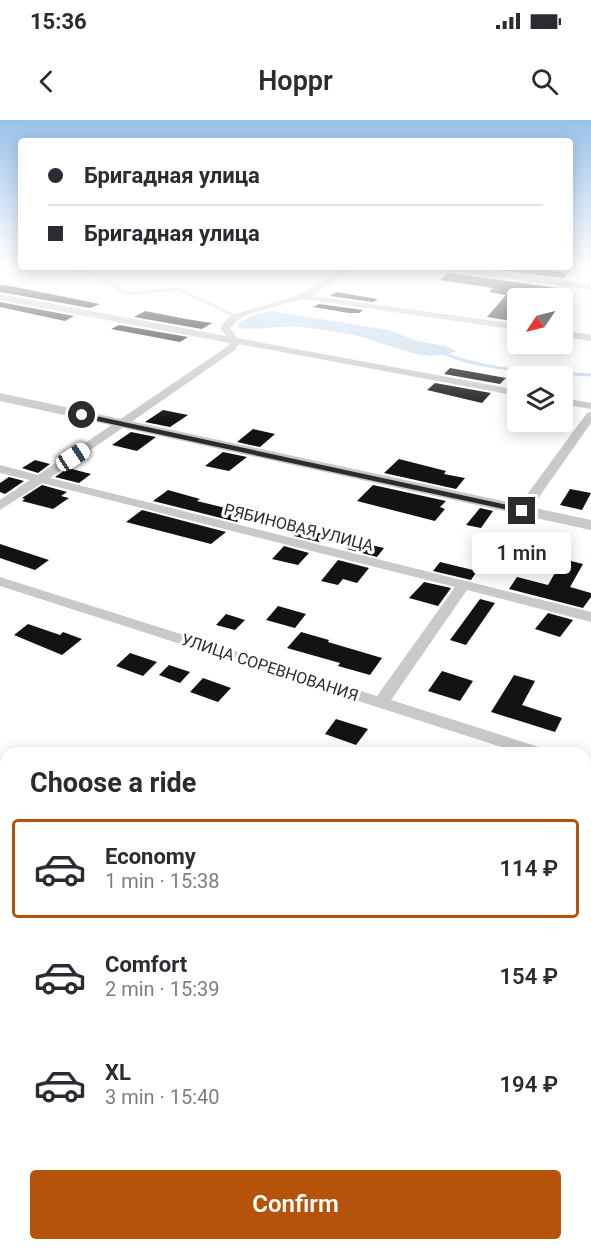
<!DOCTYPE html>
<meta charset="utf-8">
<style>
body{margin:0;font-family:Roboto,sans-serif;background:#f2f2f3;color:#2b2b33;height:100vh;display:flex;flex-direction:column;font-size:22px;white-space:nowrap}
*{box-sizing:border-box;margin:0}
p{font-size:20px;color:#7c7c81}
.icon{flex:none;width:33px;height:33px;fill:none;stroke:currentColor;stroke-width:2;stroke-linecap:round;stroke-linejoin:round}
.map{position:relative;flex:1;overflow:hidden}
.sheet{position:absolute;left:0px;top:627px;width:591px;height:504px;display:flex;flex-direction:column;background:#fff;border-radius:18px 18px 0 0;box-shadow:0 3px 15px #0003}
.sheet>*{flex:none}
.hud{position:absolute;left:18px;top:18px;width:555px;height:132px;border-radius:6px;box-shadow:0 3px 15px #0003;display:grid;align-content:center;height:132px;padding:0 30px;background:#fff}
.needle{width:39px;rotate:235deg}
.controls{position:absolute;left:507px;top:168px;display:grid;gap:12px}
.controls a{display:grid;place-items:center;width:66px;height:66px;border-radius:6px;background:#fff;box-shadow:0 3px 15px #0003;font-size:30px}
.end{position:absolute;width:27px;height:27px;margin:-14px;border:8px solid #2c2c2c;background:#fff;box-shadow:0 0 0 3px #fff}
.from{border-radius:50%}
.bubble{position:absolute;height:42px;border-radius:6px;background:#fff;box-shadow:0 3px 15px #0003;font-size:20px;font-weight:600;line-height:42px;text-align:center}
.car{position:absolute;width:18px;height:36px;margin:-18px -9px;border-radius:8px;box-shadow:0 0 4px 2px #0007;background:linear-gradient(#fff 24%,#345 0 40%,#fff 0 76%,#345 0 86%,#fff 0)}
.hud b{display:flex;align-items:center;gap:21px;height:57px;font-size:22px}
.hud b+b{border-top:2px solid #e1e1e2}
.hud i{width:15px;height:15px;background:#2b2b33}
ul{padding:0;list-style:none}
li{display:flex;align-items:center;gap:18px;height:99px;margin:0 12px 9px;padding:0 18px;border:3px solid transparent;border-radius:6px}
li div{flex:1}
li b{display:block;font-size:22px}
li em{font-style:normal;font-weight:600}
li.selected{border-color:#b45309}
li>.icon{width:54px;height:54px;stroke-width:1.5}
h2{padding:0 30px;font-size:27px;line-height:72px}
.cta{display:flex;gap:12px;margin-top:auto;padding:12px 30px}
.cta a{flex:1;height:69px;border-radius:6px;background:#b45309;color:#fff;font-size:24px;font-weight:600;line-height:69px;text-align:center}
.status{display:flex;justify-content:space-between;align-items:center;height:42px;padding:0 30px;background:#fff;direction:ltr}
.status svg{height:16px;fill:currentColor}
header{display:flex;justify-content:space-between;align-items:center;height:78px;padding:0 30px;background:#fff;font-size:27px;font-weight:600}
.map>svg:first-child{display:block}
.water{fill:#c2d8ec}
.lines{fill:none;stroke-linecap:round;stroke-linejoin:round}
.stream{stroke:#c2d8ec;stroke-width:3}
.building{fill:#131313}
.minor{fill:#c9c9c9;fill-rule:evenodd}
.tertiary{fill:#c9c9c9;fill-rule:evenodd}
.route{fill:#2c2c2c}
.labels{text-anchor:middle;stroke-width:6;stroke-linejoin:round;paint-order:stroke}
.street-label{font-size:16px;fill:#2c2c2c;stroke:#fff}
</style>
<div class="status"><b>15:36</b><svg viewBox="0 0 49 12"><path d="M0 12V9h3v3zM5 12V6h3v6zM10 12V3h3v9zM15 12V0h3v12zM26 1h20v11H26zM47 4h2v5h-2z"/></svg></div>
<header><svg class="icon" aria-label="back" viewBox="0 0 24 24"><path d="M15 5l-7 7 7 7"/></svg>Hoppr<svg class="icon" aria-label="search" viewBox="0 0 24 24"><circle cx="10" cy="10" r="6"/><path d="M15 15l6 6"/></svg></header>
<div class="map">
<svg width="591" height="1131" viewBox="0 0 591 1131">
<rect width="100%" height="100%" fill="#fff"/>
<path class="water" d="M 271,191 L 389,210 L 417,221 L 445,226 L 456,231 C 429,246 385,222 358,216 C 340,212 321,210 303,207 C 281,205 259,211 239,208 L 238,204 L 250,196 Z"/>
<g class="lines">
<g class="stream">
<path d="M 61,147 L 99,155 L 100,161 L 110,163 L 126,174 L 179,169 L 233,195"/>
<path d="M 440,232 C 488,252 540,252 591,255"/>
</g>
</g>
<g class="building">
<path d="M 473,147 L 519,147 L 568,153 L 564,158 Z"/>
<path d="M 448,153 L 557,168 L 549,178 L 527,175 L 524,178 L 518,178 L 518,202 L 487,197 L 506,175 L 489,172 L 493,168 L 440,160 Z"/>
<path d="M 0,165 L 10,166 L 100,184 L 90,188 L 0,172 Z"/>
<path d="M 336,172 L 378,179 L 373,182 L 330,176 Z"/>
<path d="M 0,182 L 74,196 L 65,201 L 0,187 Z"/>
<path d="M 319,184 L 363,190 L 359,193 L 349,193 L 313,187 Z"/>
<path d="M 145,191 L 186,199 L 212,203 L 202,209 L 134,197 Z"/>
<path d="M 119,205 L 188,217 L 180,222 L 111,209 Z"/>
<path d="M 450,248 L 484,254 L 506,258 L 500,264 L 444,254 Z"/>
<path d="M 435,263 L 491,273 L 482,283 L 427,270 Z"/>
<path d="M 163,290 L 188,295 L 170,307 L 145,302 Z"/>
<path d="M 253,309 L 275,314 L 260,327 L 237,322 Z"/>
<path d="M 131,312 L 156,317 L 137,331 L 112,325 Z"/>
<path d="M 223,332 L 247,337 L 229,351 L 205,346 Z"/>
<path d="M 399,339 L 446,351 L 444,354 L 465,358 L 456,369 L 384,353 Z"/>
<path d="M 35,340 L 50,344 L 38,353 L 22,348 Z"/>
<path d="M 68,348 L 91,354 L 79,363 L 55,357 Z"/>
<path d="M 9,357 L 24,361 L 5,374 L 0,372 L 0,363 Z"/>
<path d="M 42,365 L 67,372 L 61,376 L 69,378 L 53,389 L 22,381 L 25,379 L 22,378 Z"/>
<path d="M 373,365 L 446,381 L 440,387 L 445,389 L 435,401 L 357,381 Z"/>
<path d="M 570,369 L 591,373 L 582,390 L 560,385 Z"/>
<path d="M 168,370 L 200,379 L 197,381 L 246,393 L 237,402 L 153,381 Z"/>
<path d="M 480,388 L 493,391 L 481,408 L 466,405 Z"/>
<path d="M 142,390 L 226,412 L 211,424 L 126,402 Z"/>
<path d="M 301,408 L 326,415 L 319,422 L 294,416 Z"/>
<path d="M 354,421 L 384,428 L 377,437 L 347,429 Z"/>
<path d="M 0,424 L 49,440 L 35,450 L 0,438 Z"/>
<path d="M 284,426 L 309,433 L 298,445 L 272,439 Z"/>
<path d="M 563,439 L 583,444 L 570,467 L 591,473 L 591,477 L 583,488 L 509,469 L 517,457 L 548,465 Z"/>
<path d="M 338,440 L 369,448 L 357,463 L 343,459 L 338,465 L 321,461 Z"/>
<path d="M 440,442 L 477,451 L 471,460 L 433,451 Z"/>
<path d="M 424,462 L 451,468 L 438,486 L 409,478 Z"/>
<path d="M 480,479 L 495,483 L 466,525 L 450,520 Z"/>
<path d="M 278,486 L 306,494 L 295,508 L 266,500 Z"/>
<path d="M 548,493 L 573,500 L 560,517 L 535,509 Z"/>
<path d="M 226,494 L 245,500 L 235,510 L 216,505 Z"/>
<path d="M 28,504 L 60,515 L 63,512 L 82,519 L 62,535 L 14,515 Z"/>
<path d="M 301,512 L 329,520 L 328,522 L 382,538 L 370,555 L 338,546 L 340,543 L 287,528 Z"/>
<path d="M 130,533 L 157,542 L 143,556 L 116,546 Z"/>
<path d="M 169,545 L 190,552 L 180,563 L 159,555 Z"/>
<path d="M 442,551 L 473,561 L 460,581 L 428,571 Z"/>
<path d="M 514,555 L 535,561 L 522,585 L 562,598 L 555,612 L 491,592 Z"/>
<path d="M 203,558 L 231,568 L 218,582 L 190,572 Z"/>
<path d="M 336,599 L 368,609 L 356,625 L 325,614 Z"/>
</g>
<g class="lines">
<g class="minor">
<path d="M 345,147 L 355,147 L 312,176 L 518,204 L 518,210 L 303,179 L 251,193 L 241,198 L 230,208 L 237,218 L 518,270 L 518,276 L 239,224 L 235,230 L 50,358 L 591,492 L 591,502 L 467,470 L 391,580 L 545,629 L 548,633 L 520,633 L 0,466 L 0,457 L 377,576 L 455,467 L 42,363 L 0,390 L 0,380 L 30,360 L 0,353 L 0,345 L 38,355 L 228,226 L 230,223 L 0,180 L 0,174 L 226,216 L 220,208 L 227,199 L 235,194 L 299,175 Z"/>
<path d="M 432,147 L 455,147 L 591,164 L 591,170 L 436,149 Z"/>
<path d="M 562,210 L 591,215 L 591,221 L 562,216 Z"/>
<path d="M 562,278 L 591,283 L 591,289 L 562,284 Z"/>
<path d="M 591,292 L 591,303 L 527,394 L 517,394 L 515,391 L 517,388 L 587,293 Z"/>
<path d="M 585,642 L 591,644 L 591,656 L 585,654 Z"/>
<path d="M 0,643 L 6,645 L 6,657 L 0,655 Z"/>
<path d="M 585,857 L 591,859 L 591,877 L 585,875 Z"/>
</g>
<path class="tertiary" d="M 0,273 L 591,400 L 591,410 L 0,281 Z"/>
</g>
<linearGradient id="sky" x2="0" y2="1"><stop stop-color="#99c2ea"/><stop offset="0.48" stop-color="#fff"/><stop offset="1" stop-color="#fff" stop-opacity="0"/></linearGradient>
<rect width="591" height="301" fill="url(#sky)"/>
<path class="route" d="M 82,293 L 522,388 L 526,391 L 522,393 L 79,297 Z"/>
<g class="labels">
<g class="street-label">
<text transform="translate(299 407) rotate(14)" y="6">РЯБИНОВАЯ УЛИЦА</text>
<text transform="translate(270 547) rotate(18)" y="6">УЛИЦА СОРЕВНОВАНИЯ</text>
</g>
</g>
</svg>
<div class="controls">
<a><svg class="needle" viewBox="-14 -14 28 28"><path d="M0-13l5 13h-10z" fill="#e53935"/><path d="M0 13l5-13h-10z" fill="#7c7c81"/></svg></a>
<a><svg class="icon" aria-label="layers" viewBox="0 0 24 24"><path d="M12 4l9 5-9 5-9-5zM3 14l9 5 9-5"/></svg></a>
</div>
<i class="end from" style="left:82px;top:295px"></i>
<i class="end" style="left:522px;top:391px"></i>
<div class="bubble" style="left:472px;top:412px;width:99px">1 min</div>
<i class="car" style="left:73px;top:337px;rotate:57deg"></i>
<div class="hud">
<b><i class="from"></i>Бригадная улица</b>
<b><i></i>Бригадная улица</b>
</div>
<section class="sheet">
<h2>Choose a ride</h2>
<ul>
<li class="selected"><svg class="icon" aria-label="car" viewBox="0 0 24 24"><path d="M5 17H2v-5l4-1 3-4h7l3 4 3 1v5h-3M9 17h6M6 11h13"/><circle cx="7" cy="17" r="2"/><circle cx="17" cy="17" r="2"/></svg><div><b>Economy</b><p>1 min · 15:38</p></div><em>114 ₽</em></li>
<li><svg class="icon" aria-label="car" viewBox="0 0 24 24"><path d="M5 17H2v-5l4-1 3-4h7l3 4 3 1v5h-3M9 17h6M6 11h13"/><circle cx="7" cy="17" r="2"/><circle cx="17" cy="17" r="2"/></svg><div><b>Comfort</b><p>2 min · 15:39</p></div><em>154 ₽</em></li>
<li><svg class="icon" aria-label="car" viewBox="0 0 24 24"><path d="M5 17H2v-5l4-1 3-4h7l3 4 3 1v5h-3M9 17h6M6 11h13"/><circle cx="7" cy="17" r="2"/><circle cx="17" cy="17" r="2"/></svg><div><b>XL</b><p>3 min · 15:40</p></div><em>194 ₽</em></li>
</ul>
<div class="cta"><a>Confirm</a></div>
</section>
</div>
